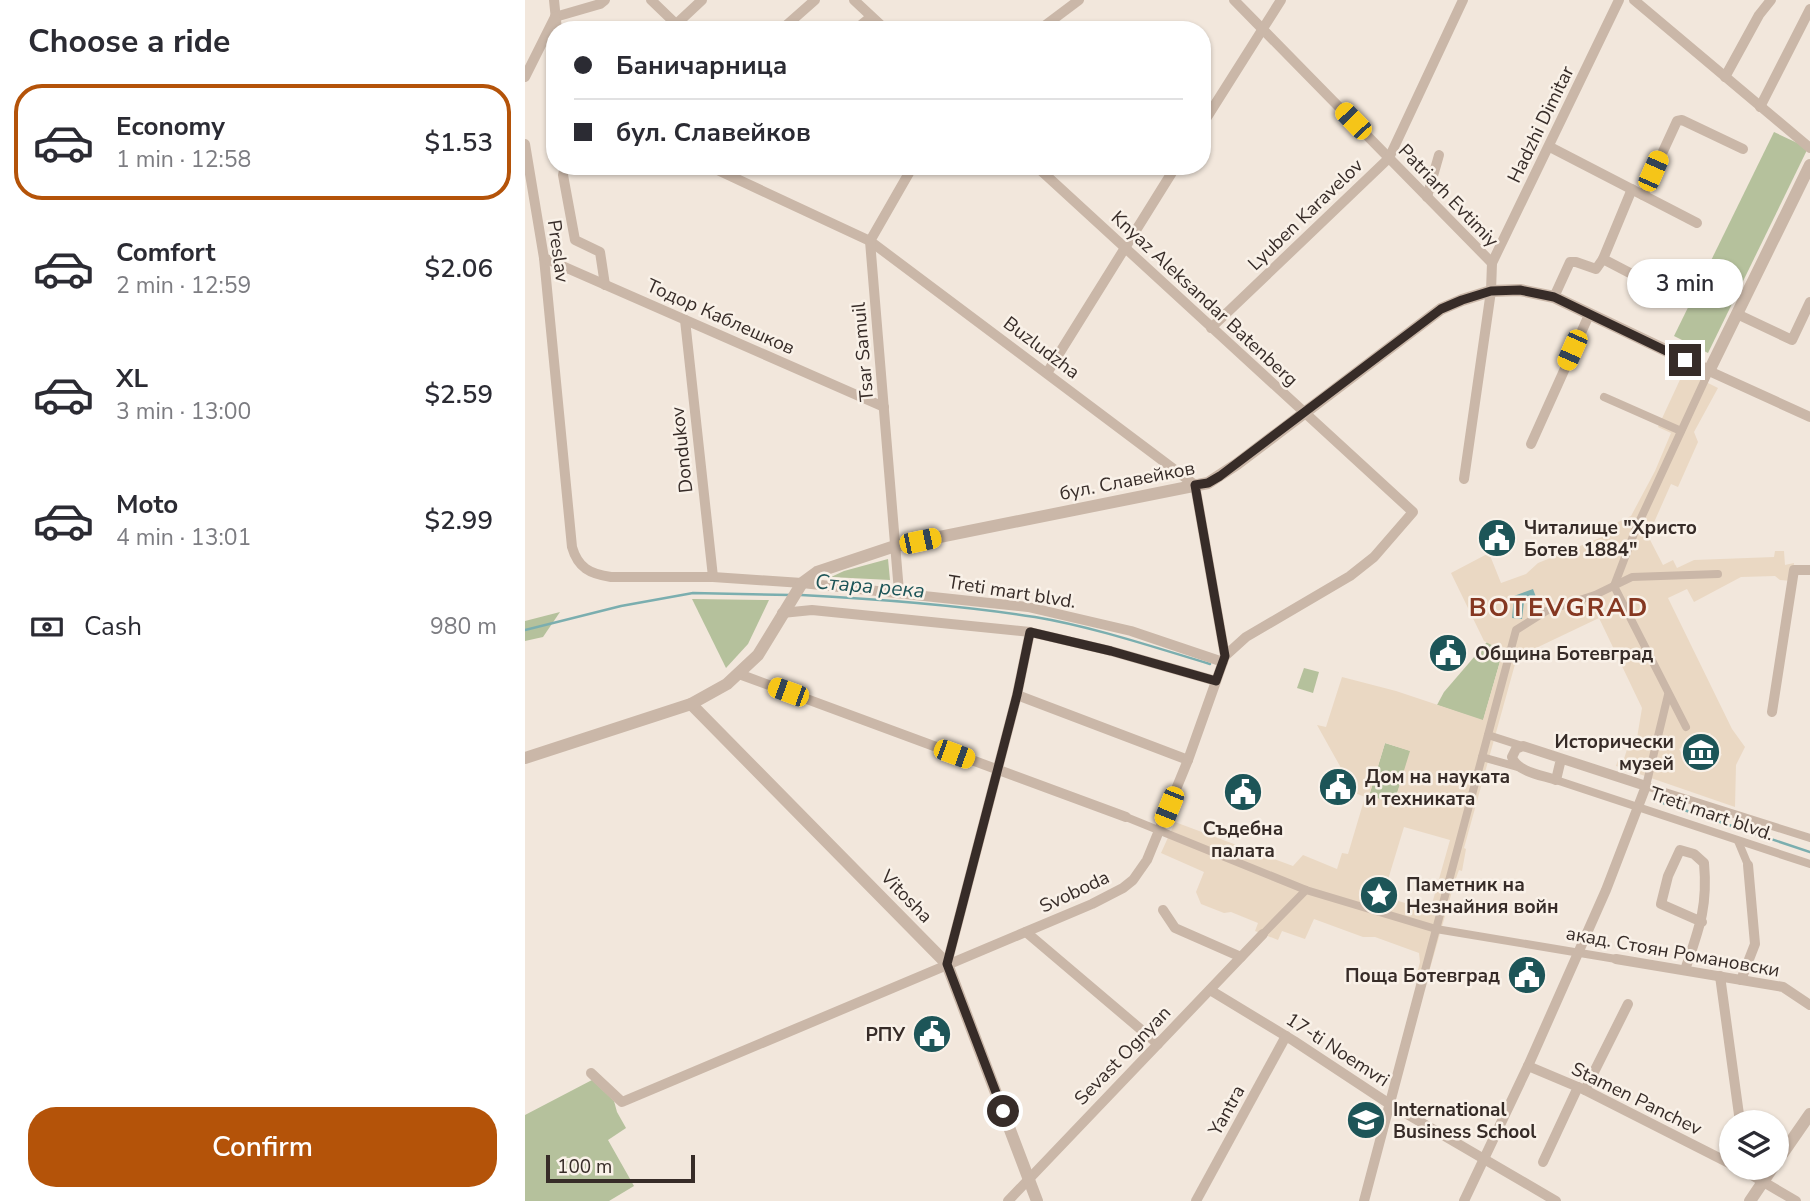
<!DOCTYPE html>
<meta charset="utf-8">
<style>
body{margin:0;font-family:"Nunito Sans",sans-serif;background:#f2f2f3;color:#2b2b33;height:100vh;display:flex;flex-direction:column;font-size:26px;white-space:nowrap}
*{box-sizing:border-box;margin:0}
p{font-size:23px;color:#7c7c81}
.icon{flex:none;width:38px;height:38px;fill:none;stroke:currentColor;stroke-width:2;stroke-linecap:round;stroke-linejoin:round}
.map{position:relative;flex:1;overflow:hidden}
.panel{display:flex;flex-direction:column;background:#fff;width:525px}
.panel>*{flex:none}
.banner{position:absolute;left:21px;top:21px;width:665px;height:154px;border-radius:28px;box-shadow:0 2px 5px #0004;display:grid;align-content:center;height:154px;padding:0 28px;background:#fff}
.controls{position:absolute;left:1194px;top:1110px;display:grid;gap:14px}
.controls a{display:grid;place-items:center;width:70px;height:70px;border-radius:50%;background:#fff;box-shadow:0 2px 5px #0004;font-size:35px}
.scale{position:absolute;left:21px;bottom:18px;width:149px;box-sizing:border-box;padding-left:7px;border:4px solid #372c28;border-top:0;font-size:19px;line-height:24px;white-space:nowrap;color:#372c28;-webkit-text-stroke:5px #f9f1e8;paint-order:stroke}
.end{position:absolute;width:32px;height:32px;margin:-16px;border:9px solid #372c28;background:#fff;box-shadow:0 0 0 4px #fff}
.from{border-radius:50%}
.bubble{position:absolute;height:49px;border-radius:24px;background:#fff;box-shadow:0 2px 5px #0004;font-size:23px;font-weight:600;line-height:49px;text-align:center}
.car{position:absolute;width:21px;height:42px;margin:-21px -10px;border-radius:9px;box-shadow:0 0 5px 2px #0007;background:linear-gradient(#f5c518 24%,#345 0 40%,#f5c518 0 76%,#345 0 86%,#f5c518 0)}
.banner b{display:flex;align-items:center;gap:24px;height:66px;font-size:26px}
.banner b+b{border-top:2px solid #e1e1e2}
.banner i{width:18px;height:18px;background:#2b2b33}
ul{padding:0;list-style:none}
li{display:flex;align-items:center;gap:21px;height:116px;margin:0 14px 10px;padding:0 14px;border:4px solid transparent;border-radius:28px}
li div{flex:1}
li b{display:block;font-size:26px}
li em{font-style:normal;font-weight:600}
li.current{border-color:#b45309}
li>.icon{width:63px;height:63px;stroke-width:1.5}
h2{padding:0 28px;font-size:32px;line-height:84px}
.pay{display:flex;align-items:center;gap:18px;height:77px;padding:0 28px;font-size:26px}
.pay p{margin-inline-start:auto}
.cta{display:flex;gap:14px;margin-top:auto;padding:14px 28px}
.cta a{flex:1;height:80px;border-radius:28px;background:#b45309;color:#fff;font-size:28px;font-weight:600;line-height:80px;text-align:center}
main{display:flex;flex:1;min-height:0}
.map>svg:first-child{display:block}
.green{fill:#b5c19c}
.plaza{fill:#ead8c3;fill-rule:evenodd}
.water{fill:#7baeaf}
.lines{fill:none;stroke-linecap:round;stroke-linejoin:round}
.stream{stroke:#7baeaf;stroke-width:2.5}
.pedestrian{stroke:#cab7a8;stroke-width:8}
.minor{stroke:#cab7a8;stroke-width:10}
.tertiary{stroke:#cab7a8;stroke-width:12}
.route{stroke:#372c28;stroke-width:9}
.labels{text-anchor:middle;stroke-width:5;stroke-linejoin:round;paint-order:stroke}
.street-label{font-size:19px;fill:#372c28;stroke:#f9f1e8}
.poi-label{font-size:19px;font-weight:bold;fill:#372c28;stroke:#f9f1e8;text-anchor:start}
.water-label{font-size:21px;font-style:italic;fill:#1d5558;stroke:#f9f1e8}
.district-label{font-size:26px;font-weight:bold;letter-spacing:2px;fill:#853721;stroke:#f9f1e8}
</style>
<main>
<section class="panel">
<h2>Choose a ride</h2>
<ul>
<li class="current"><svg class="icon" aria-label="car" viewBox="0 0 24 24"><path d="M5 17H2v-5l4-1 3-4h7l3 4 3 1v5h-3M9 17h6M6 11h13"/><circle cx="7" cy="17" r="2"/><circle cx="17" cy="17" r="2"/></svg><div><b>Economy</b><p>1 min · 12:58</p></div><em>$1.53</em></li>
<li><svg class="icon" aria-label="car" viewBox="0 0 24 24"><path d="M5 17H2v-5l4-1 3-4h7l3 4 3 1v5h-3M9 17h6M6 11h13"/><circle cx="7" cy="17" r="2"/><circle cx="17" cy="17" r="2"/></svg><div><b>Comfort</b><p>2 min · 12:59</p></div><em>$2.06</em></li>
<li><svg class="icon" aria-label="car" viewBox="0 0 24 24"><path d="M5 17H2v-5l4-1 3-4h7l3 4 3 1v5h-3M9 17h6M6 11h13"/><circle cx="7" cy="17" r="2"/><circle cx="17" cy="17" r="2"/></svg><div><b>XL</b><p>3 min · 13:00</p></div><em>$2.59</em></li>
<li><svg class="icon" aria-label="car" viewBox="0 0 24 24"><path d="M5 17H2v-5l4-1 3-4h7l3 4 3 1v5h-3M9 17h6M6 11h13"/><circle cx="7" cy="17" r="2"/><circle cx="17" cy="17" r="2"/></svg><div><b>Moto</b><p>4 min · 13:01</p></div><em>$2.99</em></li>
</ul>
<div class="pay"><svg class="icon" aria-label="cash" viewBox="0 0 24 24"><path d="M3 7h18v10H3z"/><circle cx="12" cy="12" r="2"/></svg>Cash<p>980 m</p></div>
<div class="cta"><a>Confirm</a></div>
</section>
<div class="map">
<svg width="1285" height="1201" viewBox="0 0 1285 1201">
<rect width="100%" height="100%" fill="#f2e7dc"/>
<g class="green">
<path d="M 1249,132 L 1283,148 L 1183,353 L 1149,336 Z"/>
<path d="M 363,559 L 365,580 L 306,577 L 319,571 Z"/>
<path d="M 167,599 L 244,600 L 223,644 L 201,668 Z"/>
<path d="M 35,612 L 18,637 L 0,641 L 0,621 Z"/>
<path d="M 962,642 L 978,651 L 958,721 L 912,705 L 919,692 Z"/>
<path d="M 779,668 L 794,672 L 788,693 L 772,688 Z"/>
<path d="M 860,743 L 886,751 L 869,803 L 844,796 Z"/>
<path d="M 67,1080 L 89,1101 L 92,1112 L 101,1128 L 83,1140 L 109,1186 L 84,1201 L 0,1201 L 0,1115 Z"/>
</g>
<path class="plaza" d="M 1159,371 L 1193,388 L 1169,432 L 1173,442 L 1153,487 L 1146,484 L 1123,536 L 1138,565 L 1148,560 L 1152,568 L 1169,560 L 1249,557 L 1250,551 L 1259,551 L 1260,565 L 1269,563 L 1267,581 L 1255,580 L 1250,576 L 1216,577 L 1169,602 L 1162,589 L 1143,598 L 1207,729 L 1220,747 L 1211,765 L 1210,807 L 1091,766 L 1093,760 L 1098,762 L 1106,737 L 1112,738 L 1117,708 L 1074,618 L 992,657 L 939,848 L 941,849 L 937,871 L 934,870 L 930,881 L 902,979 L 891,977 L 895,962 L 894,953 L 850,937 L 838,937 L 789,919 L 780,939 L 757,931 L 753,940 L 730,931 L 733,923 L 706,912 L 699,913 L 676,904 L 671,892 L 679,872 L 636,853 L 650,822 L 768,866 L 778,855 L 812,869 L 817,853 L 823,854 L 840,797 L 830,793 L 792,725 L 801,727 L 817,677 L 871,691 L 958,720 L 978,651 L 959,641 L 926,573 L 964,553 L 976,583 L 1001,574 L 1013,563 L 1087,533 L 1093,522 L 1106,516 L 1130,471 L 1146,433 L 1133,427 ZM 1185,733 L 1197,755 L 1166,771 L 1154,749 ZM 860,743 L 885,751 L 869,803 L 844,796 ZM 879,827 L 925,840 L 905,911 L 858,896 Z"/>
<path class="water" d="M 1008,589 L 1011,597 L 999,602 L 997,619 L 987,618 L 989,596 Z"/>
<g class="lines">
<g class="stream">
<path d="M 276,595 C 353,599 433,605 510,617 C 569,627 628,647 685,664"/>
<path d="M 0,630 L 96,606 L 168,593 L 266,595"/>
<path d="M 1135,802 L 1285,852"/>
</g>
<g class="pedestrian">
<path d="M 1079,397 L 1156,431"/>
<path d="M 1089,586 L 1110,531 L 1184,371"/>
<path d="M 1089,586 L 1161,727"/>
<path d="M 1143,695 L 1121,786 L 1285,838"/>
<path d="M 963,735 L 1000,747"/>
<path d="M 957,757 L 996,768"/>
<path d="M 1031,780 L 1285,864"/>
<path d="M 601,817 L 781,890 L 911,929 L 1091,959"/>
<path d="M 1213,841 L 1223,865"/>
<path d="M 738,934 L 781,890"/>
<path d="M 898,978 L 991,630 L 1021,611 L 1070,595 L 1107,577 L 1193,574"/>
</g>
<g class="minor">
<path d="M 29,0 L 32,30"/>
<path d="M 126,0 L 151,24"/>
<path d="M 329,0 L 361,30"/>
<path d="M 709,0 L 967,263"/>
<path d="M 1109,0 L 1285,148"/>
<path d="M 30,17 L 75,4 L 80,0"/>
<path d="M 145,30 L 177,0"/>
<path d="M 256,30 L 290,0"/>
<path d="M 330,30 L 346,17"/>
<path d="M 514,30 L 554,0"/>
<path d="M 0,77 L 30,17"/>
<path d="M 1200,77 L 1234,15 L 1246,0"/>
<path d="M 1235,107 L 1285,9"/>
<path d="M 677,125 L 756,0"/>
<path d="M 0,144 L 19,258 L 47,547 C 53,568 65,574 86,577 L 188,577 L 277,583 L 503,607 L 606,631 L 698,662"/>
<path d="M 1025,147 L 1172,223"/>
<path d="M 40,166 L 38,175 L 50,240 L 75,252 L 80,285"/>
<path d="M 184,166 L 345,241 L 670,485 L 700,656"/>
<path d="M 1107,189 L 1078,259 L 1126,284"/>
<path d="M 1118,195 L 1152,121 L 1157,120 L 1218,149"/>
<path d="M 902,197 L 914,155"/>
<path d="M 19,258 L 359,407"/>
<path d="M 1029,297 L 1045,262 L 1051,262 L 1071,269 L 1078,259"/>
<path d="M 1212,314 L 1267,340 L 1285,302"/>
<path d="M 160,320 L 188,577"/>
<path d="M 686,328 L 864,158 L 938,0"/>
<path d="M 1184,371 L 1285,417"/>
<path d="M 522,373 L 651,166"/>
<path d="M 1006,444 L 1064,315"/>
<path d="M 939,479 L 966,291 L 967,263 L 1094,0"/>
<path d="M 374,592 L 345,241 L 388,166"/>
<path d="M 257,613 L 287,610 L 505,632 L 586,651 L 691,681"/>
<path d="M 214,674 L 601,817"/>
<path d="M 492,695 L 663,760"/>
<path d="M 1247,712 L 1269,570 L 1285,570"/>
<path d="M 638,910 L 650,928 L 716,957"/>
<path d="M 501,932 L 633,1044"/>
<path d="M 1091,959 L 1258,987 L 1285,1005"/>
<path d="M 422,964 L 492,695 L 505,632"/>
<path d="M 1160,970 C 1174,929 1183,907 1179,863 L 1169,854 L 1155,850 L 1143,876 L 1136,904 L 1177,922"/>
<path d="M 1195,976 L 1215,1122"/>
<path d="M 1216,980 L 1230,944 L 1223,865"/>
<path d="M 685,990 L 769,1041 L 863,1103 L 1031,1201"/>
<path d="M 1003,1066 L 1060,1090 L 1206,1164"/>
<path d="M 66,1073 L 97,1102 L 567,904 L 598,888 L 608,880 L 622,860 L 663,760 L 700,656 L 721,637 L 825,576 L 849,557 L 888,512 L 511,166"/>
<path d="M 1060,1090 L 1103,1004"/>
<path d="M 1018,1162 L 1053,1087"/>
<path d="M 1213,1167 L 1271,1201"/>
<path d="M 483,1201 L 738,934"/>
<path d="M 671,1201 L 761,1036"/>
<path d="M 839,1201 L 898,978"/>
<path d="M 939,1201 L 1003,1066 L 1081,890 L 1121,786 L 998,746 L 991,749 L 987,757 C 992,772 1017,775 1031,780 L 1036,759"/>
</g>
<g class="tertiary">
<path d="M 166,704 L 422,964 L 512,1201"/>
<path d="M 0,758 L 166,704 L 202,684 L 233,655 L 277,583 L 292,572 L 370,546 L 683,483 L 712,464 L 916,309 L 937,300 L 966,291 L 995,290 L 1029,297 L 1184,371 L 1285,165"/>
<path d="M 1251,1163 L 1285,1114"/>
<path d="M 1225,1201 L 1248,1167"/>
</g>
</g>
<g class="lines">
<path class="route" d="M 478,1111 L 422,964 L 492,695 L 505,632 L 586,651 L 691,681 L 700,656 L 670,485 L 683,483 L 695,476 L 916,309 L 937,300 L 966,291 L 995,290 L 1029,297 L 1160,360"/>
</g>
<defs>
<g id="civic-disc" transform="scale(2.0125)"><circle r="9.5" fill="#1d5558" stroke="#f9f1e8"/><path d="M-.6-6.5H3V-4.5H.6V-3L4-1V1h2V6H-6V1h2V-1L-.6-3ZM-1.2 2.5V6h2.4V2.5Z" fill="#fff"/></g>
<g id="museum-disc" transform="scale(2.0125)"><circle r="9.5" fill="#1d5558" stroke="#f9f1e8"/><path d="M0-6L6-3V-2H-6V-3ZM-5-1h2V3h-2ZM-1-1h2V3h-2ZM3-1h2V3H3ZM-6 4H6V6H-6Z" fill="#fff"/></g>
<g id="sight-disc" transform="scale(2.0125)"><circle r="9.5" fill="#1d5558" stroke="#f9f1e8"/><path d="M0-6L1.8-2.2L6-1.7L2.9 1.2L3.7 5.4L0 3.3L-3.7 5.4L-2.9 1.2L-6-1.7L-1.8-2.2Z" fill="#fff"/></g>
<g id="university-disc" transform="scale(2.0125)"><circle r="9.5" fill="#1d5558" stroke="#f9f1e8"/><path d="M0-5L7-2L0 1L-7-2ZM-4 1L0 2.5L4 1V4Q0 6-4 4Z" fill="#fff"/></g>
</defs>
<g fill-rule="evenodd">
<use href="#civic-disc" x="972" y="538"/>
<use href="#civic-disc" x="923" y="653"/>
<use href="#museum-disc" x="1176" y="752"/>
<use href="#civic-disc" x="813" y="787"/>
<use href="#civic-disc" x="718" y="792"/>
<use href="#sight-disc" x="854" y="895"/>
<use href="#civic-disc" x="1002" y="975"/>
<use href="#civic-disc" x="407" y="1034"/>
<use href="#university-disc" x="841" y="1120"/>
</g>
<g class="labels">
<g class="street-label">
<text transform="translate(1015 124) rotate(-64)" y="7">Hadzhi Dimitar</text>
<text transform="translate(924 195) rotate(46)" y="7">Patriarh Evtimiy</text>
<text transform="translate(780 214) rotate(-44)" y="7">Lyuben Karavelov</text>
<text transform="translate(34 251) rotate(82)" y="7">Preslav</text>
<text transform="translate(680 298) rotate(43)" y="7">Knyaz Aleksandar Batenberg</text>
<text transform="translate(196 316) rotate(24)" y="7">Тодор Каблешков</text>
<text transform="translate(517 347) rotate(37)" y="7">Buzludzha</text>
<text transform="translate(337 352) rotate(-95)" y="7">Tsar Samuil</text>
<text transform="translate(156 450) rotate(-96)" y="7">Dondukov</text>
<text transform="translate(602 480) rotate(-11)" y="7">бул. Славейков</text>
<text transform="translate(487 591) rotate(9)" y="7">Treti mart blvd.</text>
<text transform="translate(1187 813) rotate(19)" y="7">Treti mart blvd.</text>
<text transform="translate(549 891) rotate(-25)" y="7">Svoboda</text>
<text transform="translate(382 896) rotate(46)" y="7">Vitosha</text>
<text transform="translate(1148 951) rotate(10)" y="7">акад. Стоян Романовски</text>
<text transform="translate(813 1049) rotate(33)" y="7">17-ti Noemvri</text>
<text transform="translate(597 1055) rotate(-46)" y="7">Sevast Ognyan</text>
<text transform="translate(1112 1098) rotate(26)" y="7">Stamen Panchev</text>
<text transform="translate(701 1110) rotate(-61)" y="7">Yantra</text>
</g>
<g class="poi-label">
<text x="999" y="534">Читалище "Христо<tspan x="999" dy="22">Ботев 1884"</tspan></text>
<text x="950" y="660">Община Ботевград</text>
<text x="1149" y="748" text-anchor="end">Исторически<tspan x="1149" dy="22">музей</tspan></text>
<text x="840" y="783">Дом на науката<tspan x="840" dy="22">и техниката</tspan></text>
<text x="718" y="835" text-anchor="middle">Съдебна<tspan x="718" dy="22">палата</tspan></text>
<text x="881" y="891">Паметник на<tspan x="881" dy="22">Незнайния войн</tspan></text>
<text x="975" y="982" text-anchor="end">Поща Ботевград</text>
<text x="380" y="1041" text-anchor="end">РПУ</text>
<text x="868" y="1116">International<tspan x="868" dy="22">Business School</tspan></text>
</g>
<g class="water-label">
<text transform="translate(345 586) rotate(5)" y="7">Стара река</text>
</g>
<g class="district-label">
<text x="1034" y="616">BOTEVGRAD</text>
</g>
</g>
</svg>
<div class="controls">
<a><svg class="icon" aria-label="layers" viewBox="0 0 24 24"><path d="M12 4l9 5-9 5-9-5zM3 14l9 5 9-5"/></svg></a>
</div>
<div class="scale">100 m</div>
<i class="end from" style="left:478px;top:1111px"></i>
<i class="end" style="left:1160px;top:360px"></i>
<div class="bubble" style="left:1102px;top:259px;width:116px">3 min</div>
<i class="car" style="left:828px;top:121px;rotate:316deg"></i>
<i class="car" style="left:1128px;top:171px;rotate:24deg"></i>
<i class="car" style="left:1047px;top:350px;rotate:204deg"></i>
<i class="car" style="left:395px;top:541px;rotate:78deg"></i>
<i class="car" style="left:263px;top:692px;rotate:290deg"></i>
<i class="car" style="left:429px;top:754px;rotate:110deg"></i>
<i class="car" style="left:644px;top:807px;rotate:202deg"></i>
<div class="banner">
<b><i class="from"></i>Баничарница</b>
<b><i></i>бул. Славейков</b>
</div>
</div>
</main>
